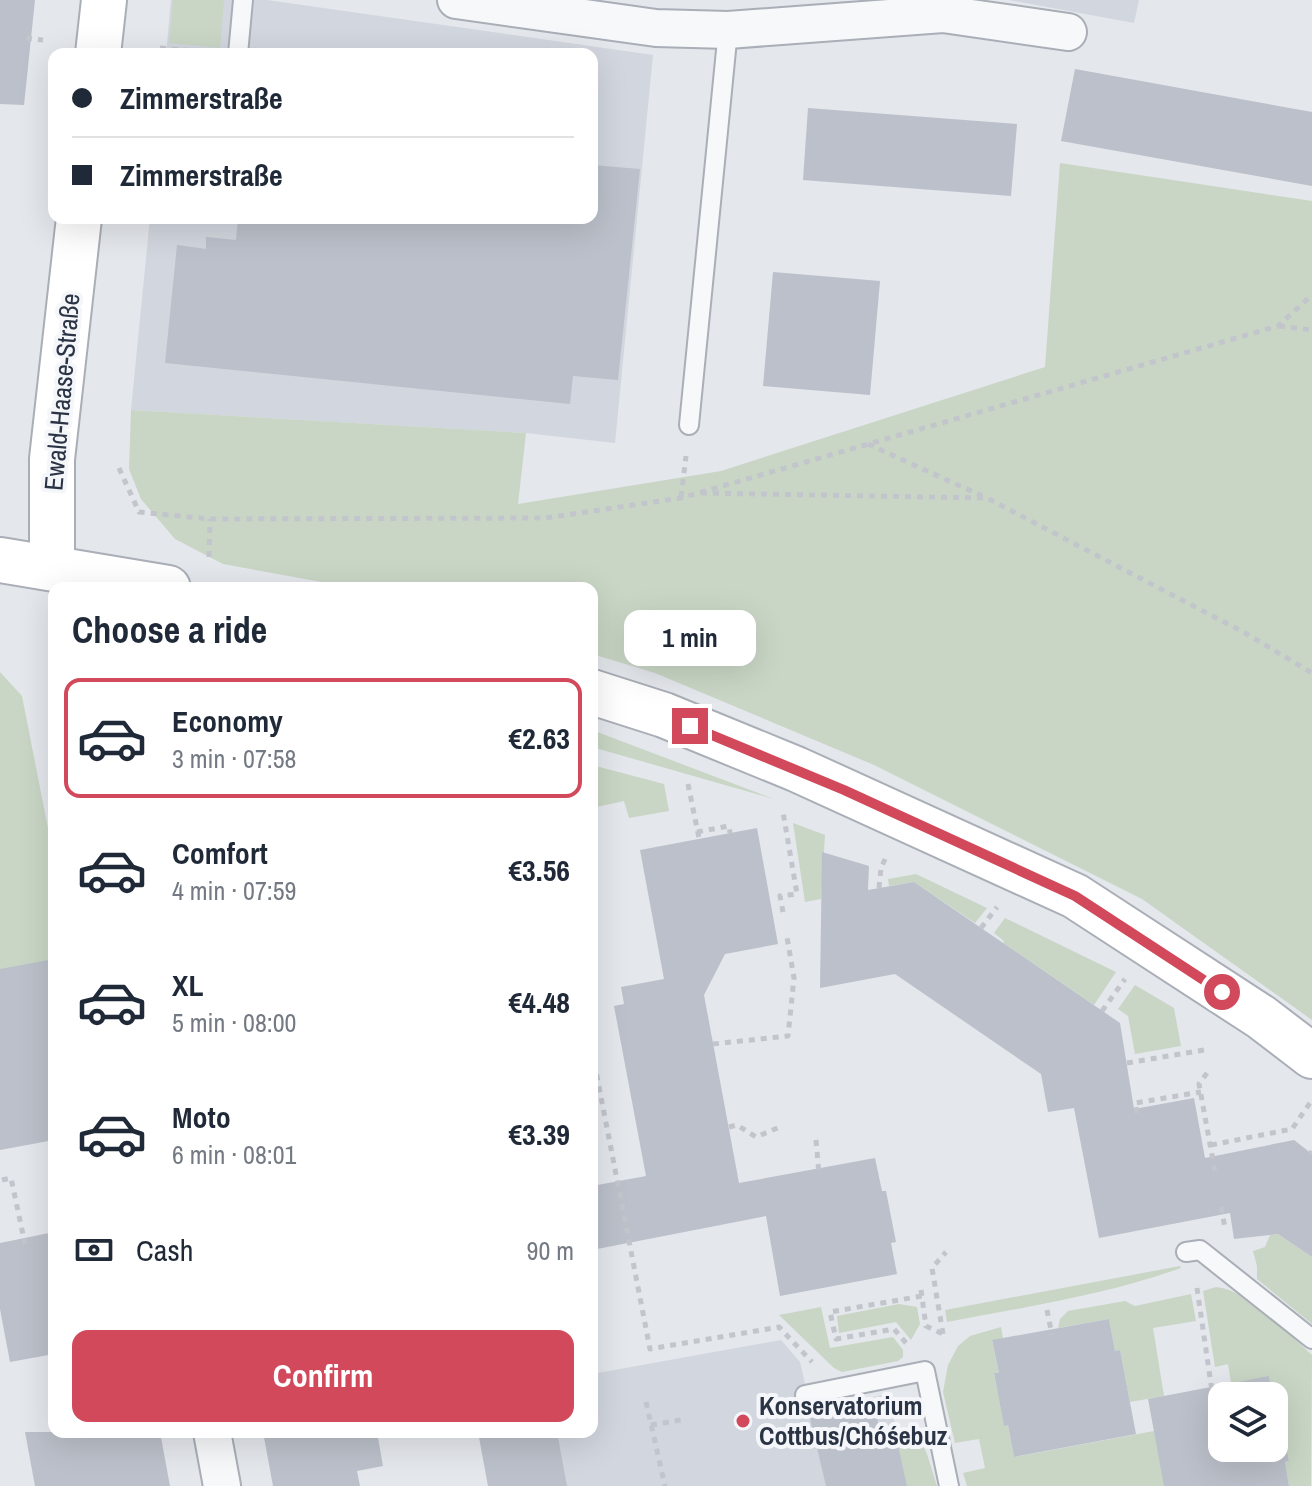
<!DOCTYPE html>
<meta charset="utf-8">
<style>
body{margin:0;font-family:"Archivo Narrow",sans-serif;background:#f6f6f7;color:#1f2937;height:100vh;display:flex;flex-direction:column;font-size:30px;white-space:nowrap}
*{box-sizing:border-box;margin:0}
p{font-size:26px;color:#747a83}
.icon{flex:none;width:44px;height:44px;fill:none;stroke:currentColor;stroke-width:2;stroke-linecap:round;stroke-linejoin:round}
.map{position:relative;flex:1;overflow:hidden}
.side{position:absolute;left:48px;top:582px;width:550px;height:856px;display:flex;flex-direction:column;background:#fff;border-radius:16px;box-shadow:0 8px 32px #0002}
.side>*{flex:none}
.top-card{position:absolute;left:48px;top:48px;width:550px;height:176px;border-radius:16px;box-shadow:0 8px 32px #0002;display:grid;align-content:center;height:176px;padding:0 24px;background:#fff}
.buttons{position:absolute;left:1208px;top:1382px;display:grid;gap:16px}
.buttons a{display:grid;place-items:center;width:80px;height:80px;border-radius:16px;background:#fff;box-shadow:0 8px 32px #0002;font-size:40px}
.end{position:absolute;width:36px;height:36px;margin:-18px;border:10px solid #d1495b;background:#fff;box-shadow:0 0 0 4px #fff}
.from{border-radius:50%}
.bubble{position:absolute;height:56px;border-radius:16px;background:#fff;box-shadow:0 8px 32px #0002;font-size:26px;font-weight:800;line-height:56px;text-align:center}
.top-card b{display:flex;align-items:center;gap:28px;height:76px;font-size:30px}
.top-card b+b{border-top:2px solid #e0e1e3}
.top-card i{width:20px;height:20px;background:#1f2937}
ul{padding:0;list-style:none}
li{display:flex;align-items:center;gap:24px;height:120px;margin:0 16px 12px;padding:0 8px;border:4px solid transparent;border-radius:16px}
li div{flex:1}
li b{display:block;font-size:30px}
li em{font-style:normal;font-weight:800}
li.active{border-color:#d1495b}
li>.icon{width:72px;height:72px;stroke-width:1.5}
h2{padding:0 24px;font-size:36px;line-height:96px}
.pay{display:flex;align-items:center;gap:20px;height:88px;padding:0 24px;font-size:30px}
.pay p{margin-inline-start:auto}
.action{display:flex;gap:16px;margin-top:auto;padding:16px 24px}
.action a{flex:1;height:92px;border-radius:16px;background:#d1495b;color:#fff;font-size:32px;font-weight:800;line-height:92px;text-align:center}
.map>svg:first-child{display:block}
.built{fill:#d2d6de}
.green{fill:#c9d6c5}
.building{fill:#bbc0ca}
.lines{fill:none;stroke-linecap:round;stroke-linejoin:round}
.lane-casing{stroke:#a9aeb7;stroke-width:22}
.street-casing{stroke:#a9aeb7;stroke-width:40}
.secondary-casing{stroke:#a9aeb7;stroke-width:48}
.path{stroke:#c2c5cb;stroke-width:5;stroke-dasharray:6 6;stroke-linecap:butt}
.lane{stroke:#f7f8fa;stroke-width:18}
.street{stroke:#f7f8fa;stroke-width:36}
.secondary{stroke:#fff;stroke-width:44}
.route{stroke:#d1495b;stroke-width:10}
.poi-dot{fill:#d1495b;stroke:#f4f6f9;stroke-width:3}
.labels{text-anchor:middle;stroke-width:8;stroke-linejoin:round;paint-order:stroke}
.street-label{font-size:26px;fill:#2b3445;stroke:#f4f6f9}
.poi-label{font-size:26px;font-weight:bold;fill:#2b3445;stroke:#f4f6f9;text-anchor:start}
</style>
<div class="map">
<svg width="1312" height="1486" viewBox="0 0 1312 1486">
<rect width="100%" height="100%" fill="#e4e7ec"/>
<g class="built">
<path d="M 171,0 L 267,0 L 653,55 L 615,443 L 526,433 L 131,410 L 150,218 L 592,218 L 592,54 L 166,54 Z"/>
<path d="M 1009,0 L 1139,0 L 1134,23 Z"/>
<path d="M 781,1340 L 800,1362 L 811,1410 L 888,1394 L 909,1486 L 530,1486 L 519,1432 L 592,1432 L 592,1374 Z"/>
</g>
<g class="green">
<path d="M 173,0 L 224,0 L 220,48 L 169,43 Z"/>
<path d="M 1060,163 L 1312,201 L 1312,1020 L 1142,899 L 874,765 L 655,673 L 592,654 L 592,588 L 354,588 L 223,564 L 175,539 L 141,499 L 129,469 L 131,410 L 526,433 L 518,504 L 721,471 L 1045,367 Z"/>
<path d="M 0,672 L 22,696 L 54,859 L 54,1009 L 0,1020 Z"/>
<path d="M 592,730 L 774,799 L 592,747 Z"/>
<path d="M 592,765 L 664,784 L 669,811 L 629,818 L 624,801 L 592,808 Z"/>
<path d="M 793,823 L 825,835 L 821,899 L 805,902 Z"/>
<path d="M 916,874 L 987,908 L 975,923 L 914,882 L 889,886 L 888,879 Z"/>
<path d="M 1005,918 L 1116,972 L 1094,1005 L 1003,943 L 1004,941 L 994,933 Z"/>
<path d="M 1135,985 L 1174,1008 L 1181,1046 L 1135,1054 L 1128,1016 L 1118,1009 Z"/>
<path d="M 1278,1234 L 1312,1257 L 1312,1324 L 1257,1279 L 1257,1266 L 1253,1251 L 1265,1247 L 1270,1235 Z"/>
<path d="M 1180,1266 L 1181,1268 C 1105,1295 1026,1307 947,1322 L 945,1310 Z"/>
<path d="M 1216,1287 C 1251,1291 1286,1332 1312,1355 L 1311,1486 L 1289,1486 L 1285,1462 L 1289,1461 L 1277,1397 L 1272,1396 L 1269,1377 L 1231,1383 L 1228,1364 L 1215,1367 L 1203,1291 Z"/>
<path d="M 1191,1294 L 1196,1321 L 1153,1328 L 1164,1396 L 1130,1402 L 1120,1350 L 1115,1351 L 1109,1319 L 1058,1328 L 1060,1319 L 1068,1311 L 1125,1301 L 1135,1306 Z"/>
<path d="M 899,1304 L 917,1307 L 920,1324 L 911,1340 L 896,1322 L 839,1333 L 837,1316 Z"/>
<path d="M 821,1307 L 830,1348 L 893,1337 L 903,1350 L 903,1357 L 898,1361 L 842,1372 L 834,1368 L 779,1315 Z"/>
<path d="M 1001,1327 L 1003,1338 L 992,1341 L 999,1373 L 994,1374 L 1004,1425 L 1008,1425 L 1014,1457 L 1154,1431 L 1169,1486 L 967,1486 L 963,1473 L 985,1468 L 979,1439 L 955,1443 L 943,1392 L 948,1365 L 958,1346 L 970,1336 Z"/>
<path d="M 914,1426 L 927,1454 L 937,1486 L 907,1486 L 897,1441 L 898,1431 Z"/>
</g>
<g class="building">
<path d="M 0,0 L 35,0 L 24,105 L 0,104 Z"/>
<path d="M 1075,69 L 1312,112 L 1312,186 L 1061,141 Z"/>
<path d="M 808,108 L 1017,124 L 1011,196 L 803,180 Z"/>
<path d="M 592,165 L 640,169 L 618,380 L 573,376 L 570,404 L 165,363 L 177,245 L 206,249 L 206,237 L 236,240 L 238,218 L 592,218 Z"/>
<path d="M 773,272 L 880,281 L 870,395 L 763,386 Z"/>
<path d="M 757,828 L 778,944 L 725,954 L 704,995 L 739,1183 L 875,1158 L 882,1191 L 886,1191 L 896,1242 L 891,1243 L 897,1274 L 780,1296 L 766,1216 L 592,1250 L 592,1186 L 646,1176 L 614,1006 L 624,1004 L 621,987 L 664,979 L 640,850 Z"/>
<path d="M 822,852 L 869,866 L 868,890 L 914,882 L 1120,1023 L 1134,1109 L 1194,1098 L 1205,1158 L 1294,1140 L 1312,1154 L 1312,1257 L 1278,1234 L 1234,1239 L 1230,1213 L 1099,1238 L 1074,1108 L 1048,1112 L 1041,1074 L 895,974 L 820,988 Z"/>
<path d="M 54,959 L 54,1140 L 0,1150 L 0,969 Z"/>
<path d="M 54,1232 L 54,1354 L 10,1362 L 0,1309 L 0,1243 Z"/>
<path d="M 1109,1319 L 1115,1351 L 1120,1350 L 1136,1434 L 1014,1457 L 1008,1425 L 1004,1426 L 994,1373 L 999,1373 L 992,1340 Z"/>
<path d="M 1269,1376 L 1272,1396 L 1222,1396 L 1222,1448 L 1274,1448 L 1274,1397 L 1277,1397 L 1289,1461 L 1285,1462 L 1289,1486 L 1164,1486 L 1148,1399 Z"/>
<path d="M 873,1400 L 883,1444 L 897,1441 L 907,1486 L 826,1486 L 809,1414 Z"/>
<path d="M 25,1432 L 160,1432 L 170,1486 L 35,1486 Z"/>
<path d="M 263,1432 L 377,1432 L 383,1466 L 357,1471 L 360,1486 L 273,1486 Z"/>
<path d="M 478,1432 L 557,1432 L 567,1486 L 488,1486 Z"/>
</g>
<g class="lines">
<g class="lane-casing">
<g id="lane">
<path d="M 238,54 L 243,0"/>
<path d="M 689,425 L 728,30"/>
<path d="M 1186,1252 L 1200,1250 L 1312,1339"/>
<path d="M 805,1395 L 925,1371 L 949,1486"/>
</g>
</g>
<g class="street-casing">
<g id="street">
<path d="M 456,0 L 656,28 L 728,30 L 943,14 L 1068,32"/>
<path d="M 212,1432 L 222,1486"/>
</g>
</g>
<g class="secondary-casing">
<g id="secondary">
<path d="M 98,54 L 104,0"/>
<path d="M 0,560 L 168,588"/>
<path d="M 52,567 L 52,459 L 79,218"/>
<path d="M 592,692 L 664,715 L 796,769 L 1075,896 L 1261,1017 L 1312,1056"/>
</g>
</g>
<g class="path">
<path d="M 26,38 L 43,40"/>
<path d="M 160,48 L 206,52"/>
<path d="M 1279,326 L 1312,330"/>
<path d="M 868,444 L 982,496"/>
<path d="M 119,468 L 139,512 L 210,519 L 545,518 L 681,498 L 1278,326 L 1312,295"/>
<path d="M 701,493 L 987,498 L 1245,633 L 1312,673"/>
<path d="M 681,497 L 686,456"/>
<path d="M 209,557 L 210,519"/>
<path d="M 688,784 L 700,843"/>
<path d="M 697,832 L 729,826 L 730,833"/>
<path d="M 879,888 L 881,868 L 886,857"/>
<path d="M 783,912 L 780,896 L 797,894 L 783,812"/>
<path d="M 981,928 L 997,907"/>
<path d="M 1102,1011 L 1125,979"/>
<path d="M 713,1044 L 788,1036 L 794,978 L 787,937"/>
<path d="M 592,1051 L 650,1349 L 779,1327 L 812,1362"/>
<path d="M 1127,1063 L 1204,1050"/>
<path d="M 1207,1073 L 1199,1084 L 1216,1177"/>
<path d="M 1137,1113 L 1135,1103 L 1201,1092"/>
<path d="M 729,1127 L 737,1125 L 756,1137 L 782,1126"/>
<path d="M 816,1140 L 819,1174"/>
<path d="M 1211,1145 L 1292,1129 L 1312,1100"/>
<path d="M 1311,1153 L 1312,1151"/>
<path d="M 2,1180 L 11,1178 L 25,1244"/>
<path d="M 1221,1207 L 1225,1228"/>
<path d="M 1197,1288 L 1212,1391"/>
<path d="M 921,1290 L 926,1326 L 943,1334"/>
<path d="M 1047,1310 L 1052,1335"/>
<path d="M 943,1334 L 932,1268 L 946,1252"/>
<path d="M 906,1343 L 894,1329 L 836,1339 L 830,1312 L 922,1296"/>
<path d="M 646,1402 L 665,1486"/>
<path d="M 651,1425 L 681,1420"/>
</g>
<use href="#lane" class="lane"/>
<use href="#street" class="street"/>
<use href="#secondary" class="secondary"/>
</g>
<g class="lines">
<path class="route" d="M 690,726 L 844,790 L 1075,896 L 1222,992"/>
</g>
<circle class="poi-dot" cx="743" cy="1421" r="8"/>
<g class="labels">
<g class="street-label">
<text transform="translate(62 392) rotate(-85)" y="9">Ewald-Haase-Straße</text>
</g>
<g class="poi-label">
<text x="759" y="1415">Konservatorium<tspan x="759" dy="30">Cottbus/Chóśebuz</tspan></text>
</g>
</g>
</svg>
<div class="buttons">
<a><svg class="icon" aria-label="layers" viewBox="0 0 24 24"><path d="M12 4l9 5-9 5-9-5zM3 14l9 5 9-5"/></svg></a>
</div>
<i class="end from" style="left:1222px;top:992px"></i>
<i class="end" style="left:690px;top:726px"></i>
<div class="bubble" style="left:624px;top:610px;width:132px">1 min</div>
<div class="top-card">
<b><i class="from"></i>Zimmerstraße</b>
<b><i></i>Zimmerstraße</b>
</div>
<section class="side">
<h2>Choose a ride</h2>
<ul>
<li class="active"><svg class="icon" aria-label="car" viewBox="0 0 24 24"><path d="M5 17H2v-5l4-1 3-4h7l3 4 3 1v5h-3M9 17h6M6 11h13"/><circle cx="7" cy="17" r="2"/><circle cx="17" cy="17" r="2"/></svg><div><b>Economy</b><p>3 min · 07:58</p></div><em>€2.63</em></li>
<li><svg class="icon" aria-label="car" viewBox="0 0 24 24"><path d="M5 17H2v-5l4-1 3-4h7l3 4 3 1v5h-3M9 17h6M6 11h13"/><circle cx="7" cy="17" r="2"/><circle cx="17" cy="17" r="2"/></svg><div><b>Comfort</b><p>4 min · 07:59</p></div><em>€3.56</em></li>
<li><svg class="icon" aria-label="car" viewBox="0 0 24 24"><path d="M5 17H2v-5l4-1 3-4h7l3 4 3 1v5h-3M9 17h6M6 11h13"/><circle cx="7" cy="17" r="2"/><circle cx="17" cy="17" r="2"/></svg><div><b>XL</b><p>5 min · 08:00</p></div><em>€4.48</em></li>
<li><svg class="icon" aria-label="car" viewBox="0 0 24 24"><path d="M5 17H2v-5l4-1 3-4h7l3 4 3 1v5h-3M9 17h6M6 11h13"/><circle cx="7" cy="17" r="2"/><circle cx="17" cy="17" r="2"/></svg><div><b>Moto</b><p>6 min · 08:01</p></div><em>€3.39</em></li>
</ul>
<div class="pay"><svg class="icon" aria-label="cash" viewBox="0 0 24 24"><path d="M3 7h18v10H3z"/><circle cx="12" cy="12" r="2"/></svg>Cash<p>90 m</p></div>
<div class="action"><a>Confirm</a></div>
</section>
</div>
